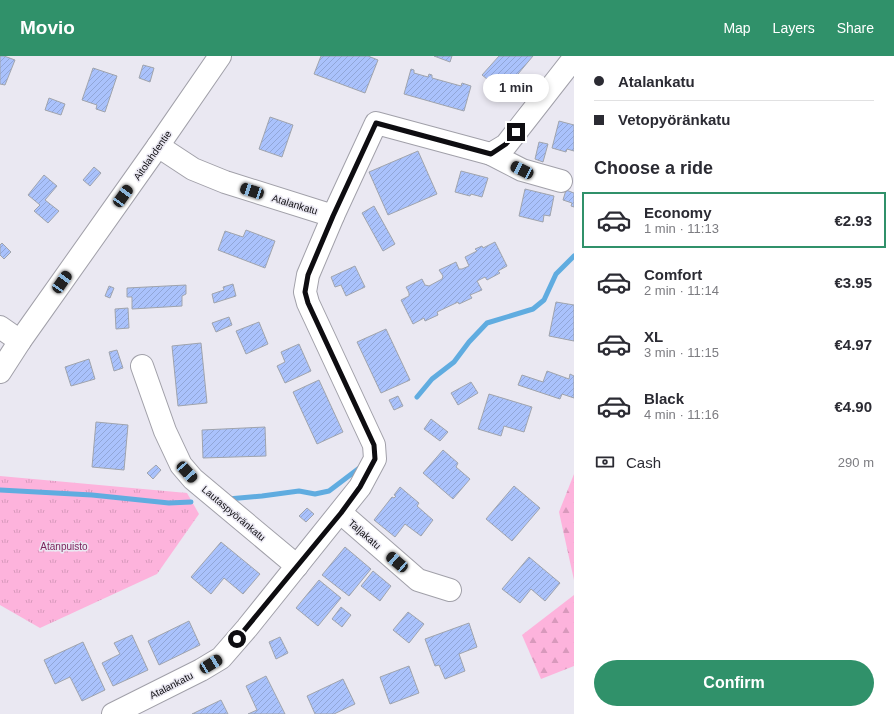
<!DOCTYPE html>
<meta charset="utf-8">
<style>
body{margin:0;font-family:Helvetica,sans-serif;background:#f2f2f3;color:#2b2b33;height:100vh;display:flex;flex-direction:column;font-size:15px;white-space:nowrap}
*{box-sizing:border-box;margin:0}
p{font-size:13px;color:#7c7c81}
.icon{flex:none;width:22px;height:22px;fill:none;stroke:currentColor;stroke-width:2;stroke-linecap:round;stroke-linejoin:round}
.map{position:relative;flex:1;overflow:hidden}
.sheet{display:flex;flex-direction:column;background:#fff;width:320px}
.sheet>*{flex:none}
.banner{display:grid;align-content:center;height:88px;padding:0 20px;background:#fff}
.end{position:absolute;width:18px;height:18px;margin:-9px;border:5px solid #0e0d11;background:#fff;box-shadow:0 0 0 2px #fff}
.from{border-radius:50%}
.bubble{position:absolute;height:28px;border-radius:14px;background:#fff;box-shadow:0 2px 6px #0003;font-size:13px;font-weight:800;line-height:28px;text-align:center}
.car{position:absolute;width:12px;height:24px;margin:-12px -6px;border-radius:5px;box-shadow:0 0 3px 1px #0007;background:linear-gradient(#222 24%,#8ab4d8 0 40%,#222 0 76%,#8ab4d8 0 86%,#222 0)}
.banner b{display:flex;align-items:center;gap:14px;height:38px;font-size:15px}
.banner b+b{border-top:1px solid #e1e1e2}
.banner i{width:10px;height:10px;background:#2b2b33}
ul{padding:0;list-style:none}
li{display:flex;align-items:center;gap:12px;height:56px;margin:0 8px 6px;padding:0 12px;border:2px solid transparent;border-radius:0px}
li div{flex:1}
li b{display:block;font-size:15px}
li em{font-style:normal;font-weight:800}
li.active{border-color:#30916a}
li>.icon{width:36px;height:36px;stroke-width:1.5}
h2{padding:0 20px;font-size:18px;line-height:48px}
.pay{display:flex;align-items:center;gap:10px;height:44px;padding:0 20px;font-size:15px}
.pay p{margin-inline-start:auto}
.primary-button{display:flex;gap:8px;margin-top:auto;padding:8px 20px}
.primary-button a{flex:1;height:46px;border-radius:24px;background:#30916a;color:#fff;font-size:16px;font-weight:800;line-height:46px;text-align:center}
header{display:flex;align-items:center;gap:24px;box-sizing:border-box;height:56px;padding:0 20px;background:#30916a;color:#fff}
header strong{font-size:19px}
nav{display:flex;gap:22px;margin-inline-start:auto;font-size:14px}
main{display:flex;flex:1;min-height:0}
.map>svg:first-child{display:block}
.grass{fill:url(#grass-tufts)}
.forest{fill:url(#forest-firs)}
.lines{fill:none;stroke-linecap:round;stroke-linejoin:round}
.stream{stroke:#60ace0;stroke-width:5}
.building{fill:url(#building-hatch);stroke:#a0a4ad}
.minor-casing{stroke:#a1a0a9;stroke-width:24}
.major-casing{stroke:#a1a0a9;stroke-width:24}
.minor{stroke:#fff;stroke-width:22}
.major{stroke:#fff;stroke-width:22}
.route{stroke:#0e0d11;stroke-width:5}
.labels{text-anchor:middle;stroke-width:3;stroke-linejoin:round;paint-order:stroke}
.street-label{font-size:10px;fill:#0e0d11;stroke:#eae8f2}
.park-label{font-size:10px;fill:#791f59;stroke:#eae8f2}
</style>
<header>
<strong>Movio</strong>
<nav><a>Map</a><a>Layers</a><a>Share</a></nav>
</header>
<main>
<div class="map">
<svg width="574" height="658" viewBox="0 0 574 658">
<defs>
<pattern id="grass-tufts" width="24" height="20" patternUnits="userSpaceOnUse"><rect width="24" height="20" fill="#fdb3dc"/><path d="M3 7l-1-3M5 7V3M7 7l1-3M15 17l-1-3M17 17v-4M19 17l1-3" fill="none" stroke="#d899bc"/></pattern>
<pattern id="forest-firs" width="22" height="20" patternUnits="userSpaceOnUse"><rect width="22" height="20" fill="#fdb3dc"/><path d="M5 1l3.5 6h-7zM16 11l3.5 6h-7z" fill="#d899bc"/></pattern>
<pattern id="building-hatch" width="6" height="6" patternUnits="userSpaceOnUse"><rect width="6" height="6" fill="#aac2fc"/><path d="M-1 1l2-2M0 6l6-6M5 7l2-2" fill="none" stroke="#91a6d7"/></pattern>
</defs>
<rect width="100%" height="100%" fill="#eae8f2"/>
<path class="grass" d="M 0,420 L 187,437 L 199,458 L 157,518 L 40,572 L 0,549 Z"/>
<g class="forest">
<path d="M 574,418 L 574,524 L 559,456 Z"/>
<path d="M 574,539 L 574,610 L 541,623 L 522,579 Z"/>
</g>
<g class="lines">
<g class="stream">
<path d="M 417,341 L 432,323 L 454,306 L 469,286 L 487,267 L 533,253 L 544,244 L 556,218 L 574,200"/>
<path d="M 0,434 L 92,439 L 169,447 L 191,446"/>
<path d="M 228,443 L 262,440 L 299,435 L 315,438 L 329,435 L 362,410"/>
</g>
</g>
<g class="building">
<path d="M 0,0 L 4,0 L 15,4 L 5,29 L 0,28 Z"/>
<path d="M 321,0 L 368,0 L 378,4 L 365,37 L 314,18 Z"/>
<path d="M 434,0 L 452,0 L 450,6 Z"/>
<path d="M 499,0 L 533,0 L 503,36 L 482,19 Z"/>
<path d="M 143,9 L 154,12 L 150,26 L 139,22 Z"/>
<path d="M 93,12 L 117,20 L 105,56 L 96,53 L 97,49 L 82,44 Z"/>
<path d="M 411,13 L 414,14 L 414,17 L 428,21 L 429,18 L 432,19 L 432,22 L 461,30 L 462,27 L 471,30 L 464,55 L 404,38 Z"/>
<path d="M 49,42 L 65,48 L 61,59 L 45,54 Z"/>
<path d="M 270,61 L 293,69 L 282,101 L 259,93 Z"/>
<path d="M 559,65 L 574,69 L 574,95 L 567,93 L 566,96 L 552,92 Z"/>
<path d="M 539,86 L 548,88 L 543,106 L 535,103 Z"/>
<path d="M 418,95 L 437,138 L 388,159 L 369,116 Z"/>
<path d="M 94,111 L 101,117 L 90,130 L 83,124 Z"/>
<path d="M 461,115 L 488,122 L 482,141 L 471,138 L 470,140 L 455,136 Z"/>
<path d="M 44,119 L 57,130 L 45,144 L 59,155 L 48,167 L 34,155 L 40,149 L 28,139 Z"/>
<path d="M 525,133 L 554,140 L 550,160 L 544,159 L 543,166 L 519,160 Z"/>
<path d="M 566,134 L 574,137 L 574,151 L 571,150 L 572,147 L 563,144 Z"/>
<path d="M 374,150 L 395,188 L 383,195 L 362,157 Z"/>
<path d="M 246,174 L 275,185 L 265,212 L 218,194 L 225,175 L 243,181 Z"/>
<path d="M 495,186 L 507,210 L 498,215 L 500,217 L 487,224 L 485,221 L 477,225 L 482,234 L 470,239 L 472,242 L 459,248 L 458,246 L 437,256 L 438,259 L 425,265 L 424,262 L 413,268 L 401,244 L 409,240 L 409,237 L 406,231 L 422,223 L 425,229 L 429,230 L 442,223 L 443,220 L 439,214 L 456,206 L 459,213 L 462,213 L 469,210 L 465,201 L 477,195 L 475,193 L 482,190 L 483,192 Z"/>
<path d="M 2,187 L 11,196 L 4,203 L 0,199 L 0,189 Z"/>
<path d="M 355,210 L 365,231 L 346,240 L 341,229 L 335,231 L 331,221 Z"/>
<path d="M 233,228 L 236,240 L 214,247 L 212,238 L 224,234 L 223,231 Z"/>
<path d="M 186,229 L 186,238 L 182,240 L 182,250 L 132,253 L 132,241 L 127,241 L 127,232 Z"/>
<path d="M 109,230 L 114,232 L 110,242 L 105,240 Z"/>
<path d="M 556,246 L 574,249 L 574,285 L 549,280 Z"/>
<path d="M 128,252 L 129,272 L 116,273 L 115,253 Z"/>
<path d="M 229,261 L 232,269 L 216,276 L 212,267 Z"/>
<path d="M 259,266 L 268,288 L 246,298 L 236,275 Z"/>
<path d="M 386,273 L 410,324 L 381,337 L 357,286 Z"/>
<path d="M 201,287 L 207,347 L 178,350 L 172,290 Z"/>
<path d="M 299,288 L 311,315 L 285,327 L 277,310 L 285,306 L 281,296 Z"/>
<path d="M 117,294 L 123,312 L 114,315 L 109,296 Z"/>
<path d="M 89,303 L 95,323 L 71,330 L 65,311 Z"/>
<path d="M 547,315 L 569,323 L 570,318 L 574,320 L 574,342 L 562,338 L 560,343 L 518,329 L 522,319 L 543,326 Z"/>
<path d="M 319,324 L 343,376 L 317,388 L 293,336 Z"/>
<path d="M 471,326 L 478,337 L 458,349 L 451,337 Z"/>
<path d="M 489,338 L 532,351 L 524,376 L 504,370 L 501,380 L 478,373 Z"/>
<path d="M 398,340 L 403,350 L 394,354 L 389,344 Z"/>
<path d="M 431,363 L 448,376 L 440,385 L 424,373 Z"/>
<path d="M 96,366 L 128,369 L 124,414 L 92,411 Z"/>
<path d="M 265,371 L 266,400 L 203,402 L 202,374 Z"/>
<path d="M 443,394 L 458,407 L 456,411 L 470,423 L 453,443 L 423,417 Z"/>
<path d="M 156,409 L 161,414 L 153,423 L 147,417 Z"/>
<path d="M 514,430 L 540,452 L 512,485 L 486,463 Z"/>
<path d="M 400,431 L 419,447 L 417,450 L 433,464 L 421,480 L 405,468 L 395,481 L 374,464 L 392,441 L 394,442 L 396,440 L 394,439 Z"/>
<path d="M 307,452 L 314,458 L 306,466 L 299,460 Z"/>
<path d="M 221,486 L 260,518 L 243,538 L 224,522 L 211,538 L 191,521 Z"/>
<path d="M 345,491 L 371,513 L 349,540 L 322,519 Z"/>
<path d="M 529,501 L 560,527 L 545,545 L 531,533 L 520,547 L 502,533 Z"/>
<path d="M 373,515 L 391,530 L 380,545 L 361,530 Z"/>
<path d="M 319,524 L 341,542 L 318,570 L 296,552 Z"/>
<path d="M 341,551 L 351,559 L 342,571 L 332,563 Z"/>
<path d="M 408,556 L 424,568 L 409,587 L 393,574 Z"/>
<path d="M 189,565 L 200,589 L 159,609 L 148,585 Z"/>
<path d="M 469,567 L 477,591 L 459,598 L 465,615 L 445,623 L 439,609 L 435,610 L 425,583 Z"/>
<path d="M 132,579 L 148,614 L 113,630 L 102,607 L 120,598 L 114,587 Z"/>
<path d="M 280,581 L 288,597 L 276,603 L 269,586 Z"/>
<path d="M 83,586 L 105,634 L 82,645 L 70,621 L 55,628 L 44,604 Z"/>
<path d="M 409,610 L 419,637 L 390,648 L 380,621 Z"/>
<path d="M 266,620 L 285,658 L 248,658 L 257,654 L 246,630 Z"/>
<path d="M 343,623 L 355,648 L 334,658 L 315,658 L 307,640 Z"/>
<path d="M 221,644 L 228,658 L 192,658 Z"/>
</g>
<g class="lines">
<g class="minor-casing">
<g id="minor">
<path d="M 491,98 L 522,114 L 561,125"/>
<path d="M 333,160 L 376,67 L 491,98 L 506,89 L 574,2"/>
<path d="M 0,271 L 20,285"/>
<path d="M 142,310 L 165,375 L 181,409 L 193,423 L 297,510"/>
<path d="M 341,457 L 418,524 L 450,534"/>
<path d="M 113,658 L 201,614 L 221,602 L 247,572 L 360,431 L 375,403 L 374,389 L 308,247 L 305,236 L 308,219 L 333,160 L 225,126 L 193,113 L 158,90"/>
</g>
</g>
<g class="major-casing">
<path id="major" d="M 0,316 L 20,285 L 158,90 L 220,0"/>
</g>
<use href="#minor" class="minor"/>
<use href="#major" class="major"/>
</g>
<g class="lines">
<path class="route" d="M 237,583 L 341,457 L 360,431 L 375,403 L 374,389 L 308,247 L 305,236 L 308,219 L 333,160 L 376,67 L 491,98 L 506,88 L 516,76"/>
</g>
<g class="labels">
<g class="street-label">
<text transform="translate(152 99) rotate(-55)" y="4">Aitolahdentie</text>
<text transform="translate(295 148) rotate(17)" y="4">Atalankatu</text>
<text transform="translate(234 457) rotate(40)" y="4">Lautaspyöränkatu</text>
<text transform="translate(365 478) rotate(41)" y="4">Taljakatu</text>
<text transform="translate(171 629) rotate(-27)" y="4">Atalankatu</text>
</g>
<g class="park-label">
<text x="64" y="494">Atanpuisto</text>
</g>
</g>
</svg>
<i class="end from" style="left:237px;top:583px"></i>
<i class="end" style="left:516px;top:76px"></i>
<div class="bubble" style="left:483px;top:18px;width:66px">1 min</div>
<i class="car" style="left:522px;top:114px;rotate:297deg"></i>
<i class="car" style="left:252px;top:135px;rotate:288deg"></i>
<i class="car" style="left:123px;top:140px;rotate:36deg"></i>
<i class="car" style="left:62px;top:226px;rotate:35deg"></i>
<i class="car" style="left:187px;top:416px;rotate:138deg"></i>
<i class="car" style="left:397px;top:506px;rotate:311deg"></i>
<i class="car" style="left:211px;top:608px;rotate:59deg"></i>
</div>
<section class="sheet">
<div class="banner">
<b><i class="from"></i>Atalankatu</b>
<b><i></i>Vetopyöränkatu</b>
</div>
<h2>Choose a ride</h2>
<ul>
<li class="active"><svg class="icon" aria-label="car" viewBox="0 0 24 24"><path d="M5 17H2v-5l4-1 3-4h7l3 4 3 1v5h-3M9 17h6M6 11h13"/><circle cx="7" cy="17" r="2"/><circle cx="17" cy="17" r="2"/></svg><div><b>Economy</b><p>1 min · 11:13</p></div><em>€2.93</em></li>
<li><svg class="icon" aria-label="car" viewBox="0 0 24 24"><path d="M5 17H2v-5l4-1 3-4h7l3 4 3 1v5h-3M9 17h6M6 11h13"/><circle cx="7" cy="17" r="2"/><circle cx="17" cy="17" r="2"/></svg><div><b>Comfort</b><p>2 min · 11:14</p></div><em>€3.95</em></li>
<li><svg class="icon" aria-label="car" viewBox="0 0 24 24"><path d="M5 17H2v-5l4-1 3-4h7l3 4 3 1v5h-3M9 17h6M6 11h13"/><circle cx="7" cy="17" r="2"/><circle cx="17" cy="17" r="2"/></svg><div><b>XL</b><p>3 min · 11:15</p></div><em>€4.97</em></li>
<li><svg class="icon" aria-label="car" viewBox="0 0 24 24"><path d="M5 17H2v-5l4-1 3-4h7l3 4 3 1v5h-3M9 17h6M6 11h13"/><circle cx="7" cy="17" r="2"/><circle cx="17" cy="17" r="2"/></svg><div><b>Black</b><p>4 min · 11:16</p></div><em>€4.90</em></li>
</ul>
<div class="pay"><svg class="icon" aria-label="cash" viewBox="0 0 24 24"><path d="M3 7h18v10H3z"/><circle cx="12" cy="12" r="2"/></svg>Cash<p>290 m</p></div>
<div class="primary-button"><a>Confirm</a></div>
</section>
</main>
